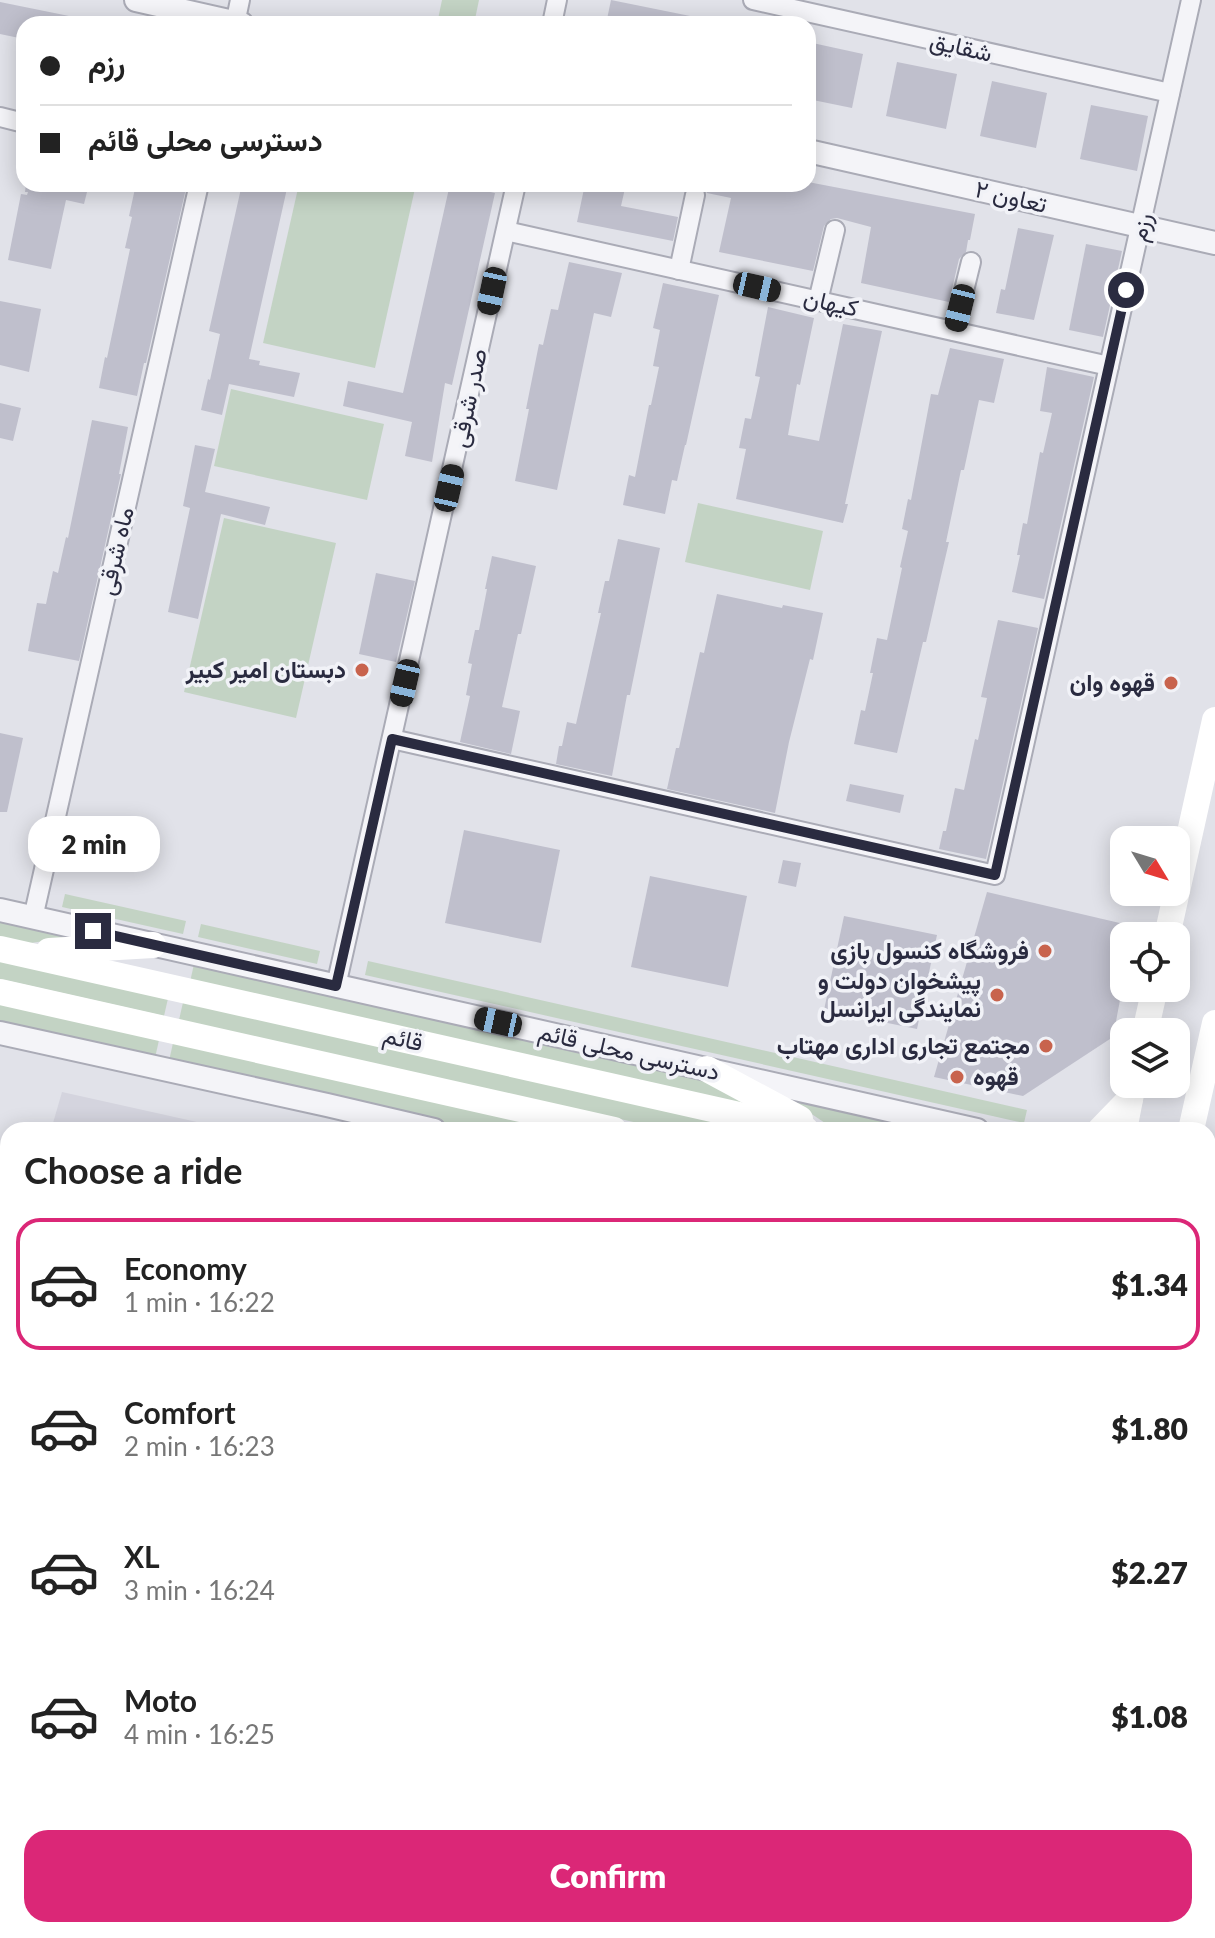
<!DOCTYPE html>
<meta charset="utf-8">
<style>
body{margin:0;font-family:Lato,Vazirmatn,sans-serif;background:#f2f2f2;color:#222;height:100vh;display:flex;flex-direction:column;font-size:30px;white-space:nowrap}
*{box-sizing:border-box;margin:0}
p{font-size:26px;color:#767676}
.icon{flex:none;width:44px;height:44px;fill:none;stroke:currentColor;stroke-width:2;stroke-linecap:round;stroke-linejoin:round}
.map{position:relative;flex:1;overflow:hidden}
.drawer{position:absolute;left:0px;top:1122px;width:1216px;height:816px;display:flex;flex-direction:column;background:#fff;border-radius:24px 24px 0 0;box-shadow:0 4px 20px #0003}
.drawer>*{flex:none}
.banner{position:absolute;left:16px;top:16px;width:800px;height:176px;border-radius:24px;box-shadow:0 4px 20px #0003;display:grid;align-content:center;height:176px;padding:0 24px;background:#fff}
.needle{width:52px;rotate:128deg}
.tools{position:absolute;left:1110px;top:826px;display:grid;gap:16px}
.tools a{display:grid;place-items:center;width:80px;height:80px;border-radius:16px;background:#fff;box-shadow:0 4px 20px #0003;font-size:40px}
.end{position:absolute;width:36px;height:36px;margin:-18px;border:10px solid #2a2b40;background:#fff;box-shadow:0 0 0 4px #fff}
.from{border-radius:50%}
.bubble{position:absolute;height:56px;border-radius:24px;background:#fff;box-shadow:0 4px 20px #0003;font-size:26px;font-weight:800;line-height:56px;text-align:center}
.car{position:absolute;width:24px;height:48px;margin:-24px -12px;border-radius:10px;box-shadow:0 0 6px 2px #0007;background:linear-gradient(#222 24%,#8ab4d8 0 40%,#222 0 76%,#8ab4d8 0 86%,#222 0)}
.banner b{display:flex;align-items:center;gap:28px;height:76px;font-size:30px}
.banner b+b{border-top:2px solid #e0e0e0}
.banner i{width:20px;height:20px;background:#222}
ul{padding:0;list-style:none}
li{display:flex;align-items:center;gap:24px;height:132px;margin:0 16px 12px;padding:0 8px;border:4px solid transparent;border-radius:24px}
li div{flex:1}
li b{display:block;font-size:30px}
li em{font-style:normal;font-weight:800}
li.on{border-color:#db2777}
li>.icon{width:72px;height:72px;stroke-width:1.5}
h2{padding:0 24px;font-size:36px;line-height:96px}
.action{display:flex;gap:16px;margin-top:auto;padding:16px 24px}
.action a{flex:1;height:92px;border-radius:24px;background:#db2777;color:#fff;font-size:32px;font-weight:800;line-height:92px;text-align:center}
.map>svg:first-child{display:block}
.built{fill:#d4d4de}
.green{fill:#c3d3c4}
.building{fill:#bfbfcc}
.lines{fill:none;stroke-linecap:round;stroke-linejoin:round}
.minor-casing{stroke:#aaabb6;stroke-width:22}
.tertiary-casing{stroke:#aaabb6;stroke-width:26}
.trunk-casing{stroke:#8a8b9f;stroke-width:34}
.minor{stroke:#f4f4f8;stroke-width:18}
.tertiary{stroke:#f4f4f8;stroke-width:22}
.secondary{stroke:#fff;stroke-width:26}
.trunk{stroke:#fff;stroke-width:30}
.route{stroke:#2a2b40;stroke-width:10}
.poi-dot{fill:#c8634d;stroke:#f1f2f7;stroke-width:3}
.labels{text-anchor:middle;stroke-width:7;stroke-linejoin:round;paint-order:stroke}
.street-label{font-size:24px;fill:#2a2b40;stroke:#f1f2f7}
.poi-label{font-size:24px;font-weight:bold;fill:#2a2b40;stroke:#f1f2f7;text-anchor:end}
</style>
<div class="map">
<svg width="1215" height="1938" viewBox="0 0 1215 1938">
<rect width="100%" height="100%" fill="#e1e2e9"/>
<path class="built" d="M 62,1092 L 233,1130 L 51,1130 Z"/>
<g class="green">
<path d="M 442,0 L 479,0 L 474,24 L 437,24 Z"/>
<path d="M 299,184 L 416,184 L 375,368 L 263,343 Z"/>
<path d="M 231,389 L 384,424 L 367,500 L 214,466 Z"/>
<path d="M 698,503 L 823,531 L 810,590 L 685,562 Z"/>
<path d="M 224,518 L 336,543 L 296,718 L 184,692 Z"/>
<path d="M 65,894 L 186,921 L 183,934 L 62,907 Z"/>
<path d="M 0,920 L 72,937 L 24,944 L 0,939 Z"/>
<path d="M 201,924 L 320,951 L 317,964 L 198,937 Z"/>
<path d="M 0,956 L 169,994 L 164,1016 L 0,979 Z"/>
<path d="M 368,961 L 1027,1110 L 1024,1123 L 365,975 Z"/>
<path d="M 194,964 L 709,1080 L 757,1109 L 190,982 Z"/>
<path d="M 184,998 L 773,1130 L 669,1130 L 179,1020 Z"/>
<path d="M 0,1004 L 159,1040 L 155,1058 L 0,1023 Z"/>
<path d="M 173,1043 L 559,1130 L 476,1130 L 169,1061 Z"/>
<path d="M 785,1096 L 938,1130 L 855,1130 L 825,1123 Z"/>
<path d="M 1215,1702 L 1215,1798 L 1208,1794 L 1208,1703 Z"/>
</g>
<g class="building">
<path d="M 611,0 L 695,17 L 695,24 L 606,24 Z"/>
<path d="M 0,2 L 69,16 L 68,24 L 24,24 L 24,39 L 0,34 Z"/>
<path d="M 808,42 L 863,54 L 852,108 L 808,99 Z"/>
<path d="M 897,62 L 957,74 L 946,129 L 886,116 Z"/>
<path d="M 992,81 L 1047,93 L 1036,148 L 980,136 Z"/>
<path d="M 1091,105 L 1148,116 L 1137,171 L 1080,159 Z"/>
<path d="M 808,182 L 975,214 L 970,240 L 968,240 L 966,252 L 959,259 L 949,302 L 861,283 L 871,227 L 837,218 L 831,219 L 824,226 L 813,271 L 719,252 L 731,198 L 707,193 L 704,187 L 699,184 L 808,184 Z"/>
<path d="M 26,184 L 89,184 L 84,204 L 66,200 L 51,269 L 8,260 L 21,194 L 27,195 L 28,192 L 25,192 Z"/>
<path d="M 136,184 L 187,184 L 146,363 L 144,363 L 137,396 L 99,388 L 105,357 L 107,358 L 130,249 L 125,248 L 132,217 L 129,216 Z"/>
<path d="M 242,184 L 288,184 L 249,359 L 260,361 L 259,365 L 300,373 L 294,397 L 229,384 L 222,415 L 201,410 L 208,379 L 210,380 L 220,334 L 209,331 Z"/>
<path d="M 450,184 L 495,193 L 452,385 L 445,383 L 432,462 L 405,456 L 412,422 L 343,406 L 348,381 L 403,393 Z"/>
<path d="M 585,184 L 626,184 L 621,206 L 678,217 L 673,241 L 577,222 Z"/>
<path d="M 1018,228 L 1054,235 L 1034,320 L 996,313 L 1001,289 L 1005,290 Z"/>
<path d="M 1086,244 L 1122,251 L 1103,337 L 1069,330 Z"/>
<path d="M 569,262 L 622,273 L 611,317 L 594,313 L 557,490 L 515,481 L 529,409 L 526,409 L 539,344 L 543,345 L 551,309 L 558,310 Z"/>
<path d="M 663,283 L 719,295 L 686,445 L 685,445 L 677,481 L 672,480 L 665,514 L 623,505 L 629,475 L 635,477 L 649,405 L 651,405 L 659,367 L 653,366 L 660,330 L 653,328 Z"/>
<path d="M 0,301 L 41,309 L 29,372 L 0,365 Z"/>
<path d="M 768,307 L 814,318 L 800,385 L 797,384 L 788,435 L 819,441 L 843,324 L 882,331 L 845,504 L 848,504 L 843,523 L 736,499 L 746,449 L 739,448 L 745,418 L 751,419 L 760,377 L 755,376 Z"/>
<path d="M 950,348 L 1004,359 L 994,403 L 979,400 L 964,470 L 961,470 L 946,542 L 949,542 L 941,576 L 926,642 L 923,642 L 897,753 L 854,744 L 861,710 L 865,711 L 873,673 L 870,673 L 877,638 L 887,640 L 902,568 L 900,567 L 908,531 L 902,529 L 908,499 L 911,500 L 931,394 L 938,395 Z"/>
<path d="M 1047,367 L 1094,377 L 1044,599 L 1012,592 L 1020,555 L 1017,555 L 1023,523 L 1027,524 L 1040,452 L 1043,453 L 1052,413 L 1040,411 Z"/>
<path d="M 0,403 L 21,408 L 13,441 L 0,438 Z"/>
<path d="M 92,420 L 128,427 L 119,474 L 121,474 L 79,661 L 28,651 L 37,603 L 46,604 L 53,571 L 58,573 L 66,537 L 68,538 Z"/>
<path d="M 195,445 L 215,449 L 205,492 L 270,507 L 265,525 L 221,514 L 198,619 L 168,612 L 190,508 L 183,506 Z"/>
<path d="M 618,539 L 660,548 L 630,695 L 627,695 L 612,776 L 556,764 L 559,746 L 562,746 L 567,722 L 576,724 L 601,613 L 598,613 L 605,581 L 609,581 Z"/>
<path d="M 492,556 L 536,566 L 521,634 L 518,634 L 502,707 L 520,711 L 511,754 L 460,742 L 470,696 L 466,695 L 472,664 L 468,663 L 475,630 L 479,630 L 487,589 L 485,589 Z"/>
<path d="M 376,573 L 415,581 L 396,662 L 359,654 Z"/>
<path d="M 717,594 L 782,608 L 783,605 L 823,613 L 813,660 L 810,659 L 789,742 L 775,813 L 667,789 L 676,748 L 679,748 L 700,652 L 704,653 Z"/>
<path d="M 998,620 L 1038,628 L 986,859 L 939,849 L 943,831 L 946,831 L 955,788 L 964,790 L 975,739 L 978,740 L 987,698 L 981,697 Z"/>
<path d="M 0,733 L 23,738 L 7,812 L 0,812 Z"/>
<path d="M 850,784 L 904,795 L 900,813 L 846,801 Z"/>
<path d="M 464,830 L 560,850 L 541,943 L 445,923 Z"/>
<path d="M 783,860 L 801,863 L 796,887 L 778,883 Z"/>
<path d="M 650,876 L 747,896 L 728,987 L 631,967 Z"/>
<path d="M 987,892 L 1124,924 L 1124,979 L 1113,1037 L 1023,1096 L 934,1077 Z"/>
<path d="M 844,916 L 937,935 L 917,1029 L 824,1010 Z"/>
</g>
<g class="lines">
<g class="minor-casing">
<g id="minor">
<path d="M 753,0 L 1170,93"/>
<path d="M 235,24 L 240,0"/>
<path d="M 552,24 L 557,0"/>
<path d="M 0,117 L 24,123"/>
<path d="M 506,231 L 1109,366"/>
<path d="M 679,270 L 695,195"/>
<path d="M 818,301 L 835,230"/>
<path d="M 954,331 L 971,262"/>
<path d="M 392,739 L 995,875 L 1191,0"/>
<path d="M 33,918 L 199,184"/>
<path d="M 336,986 L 516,184"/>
</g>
</g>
<g class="tertiary-casing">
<g id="tertiary">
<path d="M 136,0 L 242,24"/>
<path d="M 808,151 L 1215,243"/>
<path d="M 0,910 L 977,1130"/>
<path d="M 0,1033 L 327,1105 L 434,1130"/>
</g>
</g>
<g class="trunk-casing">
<g id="trunk">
<path d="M 0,1408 L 8,1429"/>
<path d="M 0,1630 L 8,1632"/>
<path d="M 0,1699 L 8,1701"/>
<path d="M 0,1770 L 8,1772"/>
<path d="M 0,1827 L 8,1829"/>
<path d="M 597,1930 L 685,1938"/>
<path d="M 712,1930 L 747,1938"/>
<path d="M 1018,1930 L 1054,1938"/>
<path d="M 1147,1930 L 1171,1938"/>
</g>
</g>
<use href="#minor" class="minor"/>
<use href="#tertiary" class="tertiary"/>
<g class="secondary">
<path d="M 1167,936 L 1215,720"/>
<path d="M 0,949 L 806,1130"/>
<path d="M 49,951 L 153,945"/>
<path d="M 0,992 L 614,1130"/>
<path d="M 1145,1032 L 1155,988"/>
<path d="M 707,1069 L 800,1119"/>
<path d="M 1100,1130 L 1130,1099"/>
<path d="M 1124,1130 L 1133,1084"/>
<path d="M 1191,1130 L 1215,1023"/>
<path d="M 1208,1156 L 1215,1170"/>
<path d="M 1208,1225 L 1215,1224"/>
<path d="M 1208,1261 L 1215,1265"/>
<path d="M 1208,1300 L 1215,1296"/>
<path d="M 1208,1836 L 1215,1837"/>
<path d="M 1208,1864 L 1215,1866"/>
<path d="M 970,1930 L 970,1938"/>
</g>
<use href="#trunk" class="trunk"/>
</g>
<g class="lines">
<path class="route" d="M 93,931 L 336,986 L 392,739 L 995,875 L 1126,290"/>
</g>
<g class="poi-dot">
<circle cx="362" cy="670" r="8"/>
<circle cx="1171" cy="683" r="8"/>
<circle cx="1045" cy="951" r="8"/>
<circle cx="997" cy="995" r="8"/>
<circle cx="1046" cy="1046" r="8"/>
<circle cx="957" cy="1077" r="8"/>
</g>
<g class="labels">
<g class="street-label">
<text transform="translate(961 47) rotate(13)" y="8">شقایق</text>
<text transform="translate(1011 197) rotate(13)" y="8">تعاون ۲</text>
<text transform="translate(1141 227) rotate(-77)" y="8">رزم</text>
<text transform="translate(831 303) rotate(13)" y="8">کیهان</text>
<text transform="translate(469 398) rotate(-78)" y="8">صدر شرقی</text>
<text transform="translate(116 551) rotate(-77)" y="8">ماه شرقی</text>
<text transform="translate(403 1039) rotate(13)" y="8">قائم</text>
<text transform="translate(629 1052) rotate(13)" y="8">دسترسی محلی قائم</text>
</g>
<g class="poi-label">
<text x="346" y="678">دبستان امیر کبیر</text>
<text x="1155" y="691">قهوه وان</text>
<text x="1029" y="959">فروشگاه کنسول بازی</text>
<text x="981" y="989">پیشخوان دولت و<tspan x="981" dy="28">نمایندگی ایرانسل</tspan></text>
<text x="1030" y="1054">مجتمع تجاری اداری مهتاب</text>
<text x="973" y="1085" text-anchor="start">قهوه</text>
</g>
</g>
</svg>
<div class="tools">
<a><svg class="needle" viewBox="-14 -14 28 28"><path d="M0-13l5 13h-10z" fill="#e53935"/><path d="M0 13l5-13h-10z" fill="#767676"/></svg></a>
<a><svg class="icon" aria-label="locate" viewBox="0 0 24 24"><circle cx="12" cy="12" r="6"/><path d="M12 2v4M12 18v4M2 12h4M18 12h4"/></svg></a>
<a><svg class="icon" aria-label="layers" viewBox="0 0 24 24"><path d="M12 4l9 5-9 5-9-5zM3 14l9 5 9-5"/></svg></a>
</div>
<i class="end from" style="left:1126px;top:290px"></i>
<i class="end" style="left:93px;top:931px"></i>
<div class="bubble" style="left:28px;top:816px;width:132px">2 min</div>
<i class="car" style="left:757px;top:287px;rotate:103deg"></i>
<i class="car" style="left:492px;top:291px;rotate:192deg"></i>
<i class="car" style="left:960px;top:308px;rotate:194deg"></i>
<i class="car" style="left:449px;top:488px;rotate:13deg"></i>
<i class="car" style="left:405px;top:683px;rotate:193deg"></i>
<i class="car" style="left:498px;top:1022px;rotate:282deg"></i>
<div class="banner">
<b><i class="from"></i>رزم</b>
<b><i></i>دسترسی محلی قائم</b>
</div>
<section class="drawer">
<h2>Choose a ride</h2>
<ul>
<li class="on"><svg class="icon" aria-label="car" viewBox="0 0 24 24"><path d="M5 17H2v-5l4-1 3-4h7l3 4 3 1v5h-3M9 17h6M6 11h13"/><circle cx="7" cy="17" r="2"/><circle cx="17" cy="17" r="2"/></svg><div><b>Economy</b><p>1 min · 16:22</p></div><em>$1.34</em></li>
<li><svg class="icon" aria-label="car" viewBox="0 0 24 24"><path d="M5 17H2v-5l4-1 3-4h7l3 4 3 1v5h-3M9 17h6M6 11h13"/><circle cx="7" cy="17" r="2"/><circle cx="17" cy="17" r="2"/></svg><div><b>Comfort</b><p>2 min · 16:23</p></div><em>$1.80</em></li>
<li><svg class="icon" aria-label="car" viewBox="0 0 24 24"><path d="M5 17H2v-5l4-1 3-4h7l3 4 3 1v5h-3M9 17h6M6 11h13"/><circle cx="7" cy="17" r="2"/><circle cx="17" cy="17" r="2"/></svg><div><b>XL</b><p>3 min · 16:24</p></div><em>$2.27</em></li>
<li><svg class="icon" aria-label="car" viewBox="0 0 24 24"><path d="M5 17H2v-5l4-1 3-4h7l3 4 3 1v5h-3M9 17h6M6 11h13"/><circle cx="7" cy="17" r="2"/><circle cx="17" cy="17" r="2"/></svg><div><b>Moto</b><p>4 min · 16:25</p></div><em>$1.08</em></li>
</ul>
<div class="action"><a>Confirm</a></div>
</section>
</div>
